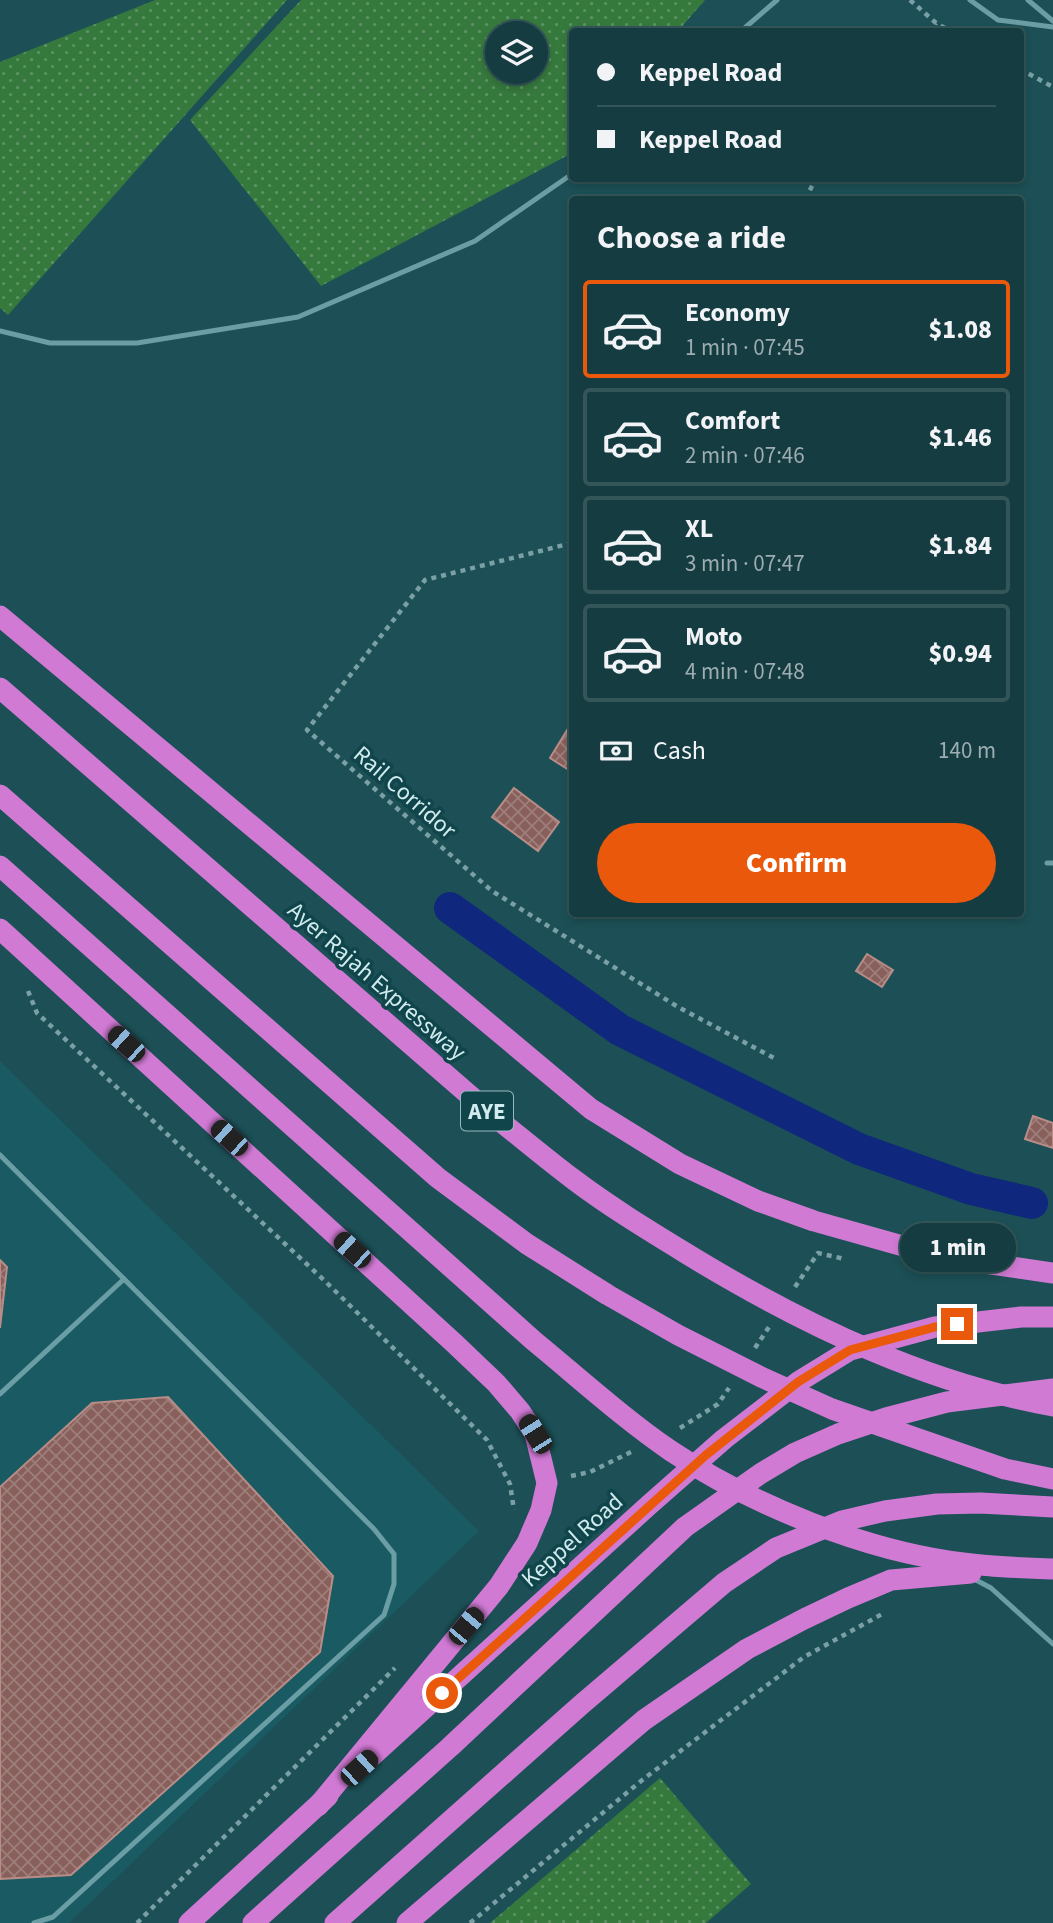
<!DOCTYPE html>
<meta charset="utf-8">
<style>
body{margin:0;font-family:"Source Sans 3",sans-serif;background:#1e4347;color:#f1f3f6;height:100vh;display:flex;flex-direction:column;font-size:26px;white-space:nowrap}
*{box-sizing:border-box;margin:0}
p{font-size:23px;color:#9dadb1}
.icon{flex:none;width:38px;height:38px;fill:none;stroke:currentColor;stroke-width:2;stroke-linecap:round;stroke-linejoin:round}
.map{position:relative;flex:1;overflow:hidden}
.panel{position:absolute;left:569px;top:196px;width:455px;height:721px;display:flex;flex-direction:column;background:#153c40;border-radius:7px;box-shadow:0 4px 10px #0003,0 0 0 2px #345659}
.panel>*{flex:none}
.guide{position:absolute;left:569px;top:28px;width:455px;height:154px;border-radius:7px;box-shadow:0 4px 10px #0003,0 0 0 2px #345659;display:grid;align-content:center;height:154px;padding:0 28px;background:#153c40}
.fabs{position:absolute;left:485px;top:21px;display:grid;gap:14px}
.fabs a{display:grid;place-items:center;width:63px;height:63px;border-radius:50%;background:#153c40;box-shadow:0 4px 10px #0003,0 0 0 2px #345659;font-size:35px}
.end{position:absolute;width:32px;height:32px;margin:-16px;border:9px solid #ea580c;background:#fff;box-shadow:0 0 0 4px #fff}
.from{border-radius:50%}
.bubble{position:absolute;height:49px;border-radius:24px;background:#153c40;box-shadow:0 4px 10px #0003,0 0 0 2px #345659;font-size:23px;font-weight:800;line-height:49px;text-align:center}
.car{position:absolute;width:21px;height:42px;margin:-21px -10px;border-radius:9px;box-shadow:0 0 5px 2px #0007;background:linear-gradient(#222 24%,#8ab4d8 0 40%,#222 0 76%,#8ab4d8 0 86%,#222 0)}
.guide b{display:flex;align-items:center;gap:24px;height:66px;font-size:26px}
.guide b+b{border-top:2px solid #345659}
.guide i{width:18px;height:18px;background:#f1f3f6}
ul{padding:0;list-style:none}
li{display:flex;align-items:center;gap:21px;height:98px;margin:0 14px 10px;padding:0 14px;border:4px solid #345659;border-radius:7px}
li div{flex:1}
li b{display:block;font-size:26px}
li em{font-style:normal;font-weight:800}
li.active{border-color:#ea580c}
li>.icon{width:63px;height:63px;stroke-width:1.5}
h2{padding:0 28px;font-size:32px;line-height:84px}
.pay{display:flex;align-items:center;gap:18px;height:77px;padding:0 28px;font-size:26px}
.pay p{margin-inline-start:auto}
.action{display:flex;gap:14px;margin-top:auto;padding:14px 28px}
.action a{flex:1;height:80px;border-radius:42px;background:#ea580c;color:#fff;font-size:28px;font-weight:800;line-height:80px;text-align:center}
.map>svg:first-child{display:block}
.built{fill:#1a5b63}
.grass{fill:url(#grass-dots);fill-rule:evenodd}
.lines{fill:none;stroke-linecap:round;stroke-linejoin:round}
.canal{stroke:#0f277c;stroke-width:32}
.building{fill:url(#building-cross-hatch);stroke:#b88c87;stroke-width:2}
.path{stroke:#7aa0a5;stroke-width:4.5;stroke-dasharray:5 5;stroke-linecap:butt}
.lane{stroke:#6b9ea4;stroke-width:5}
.highway{stroke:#d17ad4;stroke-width:21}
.route{stroke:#ea580c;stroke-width:9}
.labels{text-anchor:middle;stroke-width:7;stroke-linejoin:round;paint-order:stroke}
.shield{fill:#0f454b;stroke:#97b9bd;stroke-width:2}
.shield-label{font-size:23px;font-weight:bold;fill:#d1ebee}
.street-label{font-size:24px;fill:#d1ebee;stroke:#0f454b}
</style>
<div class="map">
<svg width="1053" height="1923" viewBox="0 0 1053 1923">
<defs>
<pattern id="grass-dots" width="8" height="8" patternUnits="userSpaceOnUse" patternTransform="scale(1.75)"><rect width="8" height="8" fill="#36793d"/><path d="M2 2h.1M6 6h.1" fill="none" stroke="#5b9363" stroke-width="1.8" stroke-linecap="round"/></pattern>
<pattern id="building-cross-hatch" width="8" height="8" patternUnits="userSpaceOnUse" patternTransform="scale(1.75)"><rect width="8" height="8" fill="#885f5b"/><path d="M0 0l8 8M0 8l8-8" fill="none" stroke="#9d7e7b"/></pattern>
</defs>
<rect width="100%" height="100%" fill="#1c5056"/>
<path class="built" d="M 0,1061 L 479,1531 L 69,1923 L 0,1923 Z"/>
<g class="grass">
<path d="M 155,0 L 287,0 L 8,315 L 0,308 L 0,62 Z"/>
<path d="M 301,0 L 705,0 L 678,31 L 572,32 L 572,153 L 321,286 L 190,120 ZM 497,33 L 536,33 L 536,72 L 497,72 Z"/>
<path d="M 660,1778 L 751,1884 L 706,1923 L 490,1923 Z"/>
</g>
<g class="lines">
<path class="canal" d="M 450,908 L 620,1030 L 859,1149 L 971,1189 L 1032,1203"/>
</g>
<g class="building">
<path d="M 572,722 L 572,772 L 550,758 Z"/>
<path d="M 514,788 L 559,822 L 538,851 L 492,817 Z"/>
<path d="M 867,954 L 893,970 L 882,987 L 856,971 Z"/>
<path d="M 1033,1116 L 1053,1123 L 1053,1148 L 1025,1139 Z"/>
<path d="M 0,1260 L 7,1267 L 0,1328 Z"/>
<path d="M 168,1397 L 333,1576 L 320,1652 L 71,1875 L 0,1879 L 0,1487 L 92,1403 Z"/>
</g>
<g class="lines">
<g class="path">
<path d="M 910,0 L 936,23 L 952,32"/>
<path d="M 929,32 L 936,23"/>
<path d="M 1020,69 L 1053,87"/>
<path d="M 808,200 L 809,192 L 816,178"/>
<path d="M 572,543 L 425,580 L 307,730 L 492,891 L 678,1007 L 774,1058"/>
<path d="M 28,991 L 37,1013 L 326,1282 L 487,1440 L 510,1484 L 514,1510"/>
<path d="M 795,1287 L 818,1253 L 845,1259"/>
<path d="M 755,1348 L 769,1327"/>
<path d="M 680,1428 L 718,1404 L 729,1388"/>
<path d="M 571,1476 L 590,1472 L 631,1452"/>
<path d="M 137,1923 L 395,1668"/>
<path d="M 470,1923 L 641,1781 L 804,1657 L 884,1613"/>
</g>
<g class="lane">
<path d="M 970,0 L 998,20 L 1053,27"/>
<path d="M 1028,0 L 1053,21"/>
<path d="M 740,32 L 777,0"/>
<path d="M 0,331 L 50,343 L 137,343 L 298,317 L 475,241 L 572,174"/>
<path d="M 1047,863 L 1053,863"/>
<path d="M 0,1155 L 374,1529 L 394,1554 L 394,1584 L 384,1615 L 53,1917 L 34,1923"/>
<path d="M 0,1394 L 124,1279"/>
<path d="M 974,1579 L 991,1588 L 1053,1644"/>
</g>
<g class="highway">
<path d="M 0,616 L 591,1109 L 680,1164 L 758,1201 L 814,1221 L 942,1257 L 1053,1273"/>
<path d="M 0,688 L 490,1113 C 518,1135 545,1158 573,1179 C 614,1210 658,1236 702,1263 C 811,1328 927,1383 1053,1406"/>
<path d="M 0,795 L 438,1178 L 527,1244 L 608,1295 L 678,1335 L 761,1377 L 832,1409 L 1005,1469 L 1053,1479"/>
<path d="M 0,866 L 534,1341 C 579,1378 623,1418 671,1451 C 752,1505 865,1551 963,1563 C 992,1567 1023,1568 1053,1569"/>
<path d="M 0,929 L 454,1343 L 496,1383 L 520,1411 L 535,1434 L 547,1483 L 541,1510 L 527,1543 L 499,1586 L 318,1806"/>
<path d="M 372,1756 L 649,1505 L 724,1439 L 798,1382 L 850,1350 L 935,1327 L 1021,1317 L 1053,1317"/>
<path d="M 189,1923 L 328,1796"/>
<path d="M 253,1923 L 450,1747 L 685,1527 L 760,1474 L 795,1453 L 838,1434 L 886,1418 L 947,1402 L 1053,1389"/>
<path d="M 335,1923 L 582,1704 L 724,1583 L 776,1548 L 842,1521 L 885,1511 L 937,1504 L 980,1503 L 1053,1507"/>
<path d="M 407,1923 L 644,1720 L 747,1649 L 804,1619 L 848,1598 L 891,1580 L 971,1573"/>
</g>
</g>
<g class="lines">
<path class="route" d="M 442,1693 L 706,1455 L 798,1382 L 850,1350 L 935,1327 L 957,1324"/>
</g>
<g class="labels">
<rect class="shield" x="461" y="1091.5" width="52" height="39" rx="5"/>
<g class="shield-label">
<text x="487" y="1119">AYE</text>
</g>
<g class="street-label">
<text transform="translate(405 792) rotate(41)" y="8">Rail Corridor</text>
<text transform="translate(377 981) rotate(41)" y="8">Ayer Rajah Expressway</text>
<text transform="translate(572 1540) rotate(-42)" y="8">Keppel Road</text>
</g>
</g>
</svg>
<div class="fabs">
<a><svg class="icon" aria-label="layers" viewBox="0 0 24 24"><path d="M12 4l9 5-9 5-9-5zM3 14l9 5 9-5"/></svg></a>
</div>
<i class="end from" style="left:442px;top:1693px"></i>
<i class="end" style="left:957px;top:1324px"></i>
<div class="bubble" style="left:900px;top:1223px;width:116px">1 min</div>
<i class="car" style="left:126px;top:1044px;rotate:312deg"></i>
<i class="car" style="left:229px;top:1138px;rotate:312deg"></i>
<i class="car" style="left:352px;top:1250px;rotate:312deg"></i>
<i class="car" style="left:535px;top:1434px;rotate:328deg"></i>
<i class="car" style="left:466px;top:1626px;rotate:40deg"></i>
<i class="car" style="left:359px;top:1768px;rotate:48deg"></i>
<div class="guide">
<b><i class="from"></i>Keppel Road</b>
<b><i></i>Keppel Road</b>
</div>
<section class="panel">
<h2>Choose a ride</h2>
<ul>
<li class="active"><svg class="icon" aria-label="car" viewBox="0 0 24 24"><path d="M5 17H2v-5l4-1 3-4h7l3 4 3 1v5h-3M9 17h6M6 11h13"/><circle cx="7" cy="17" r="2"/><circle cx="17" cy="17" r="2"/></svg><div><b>Economy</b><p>1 min · 07:45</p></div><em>$1.08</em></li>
<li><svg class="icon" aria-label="car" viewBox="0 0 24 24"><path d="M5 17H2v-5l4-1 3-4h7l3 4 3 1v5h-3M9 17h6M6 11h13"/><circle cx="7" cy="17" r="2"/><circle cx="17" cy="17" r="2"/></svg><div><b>Comfort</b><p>2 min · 07:46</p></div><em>$1.46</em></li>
<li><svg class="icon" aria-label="car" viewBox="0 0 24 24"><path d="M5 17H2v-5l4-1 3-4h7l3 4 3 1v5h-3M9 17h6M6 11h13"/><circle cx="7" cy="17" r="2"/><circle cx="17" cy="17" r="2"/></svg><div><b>XL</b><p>3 min · 07:47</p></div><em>$1.84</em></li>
<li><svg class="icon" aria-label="car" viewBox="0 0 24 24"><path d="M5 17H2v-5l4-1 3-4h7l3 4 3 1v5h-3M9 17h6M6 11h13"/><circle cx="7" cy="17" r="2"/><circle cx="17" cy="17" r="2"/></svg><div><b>Moto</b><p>4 min · 07:48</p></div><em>$0.94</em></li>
</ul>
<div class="pay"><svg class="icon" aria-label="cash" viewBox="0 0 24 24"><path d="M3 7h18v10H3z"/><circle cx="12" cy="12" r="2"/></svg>Cash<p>140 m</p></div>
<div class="action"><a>Confirm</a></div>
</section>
</div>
